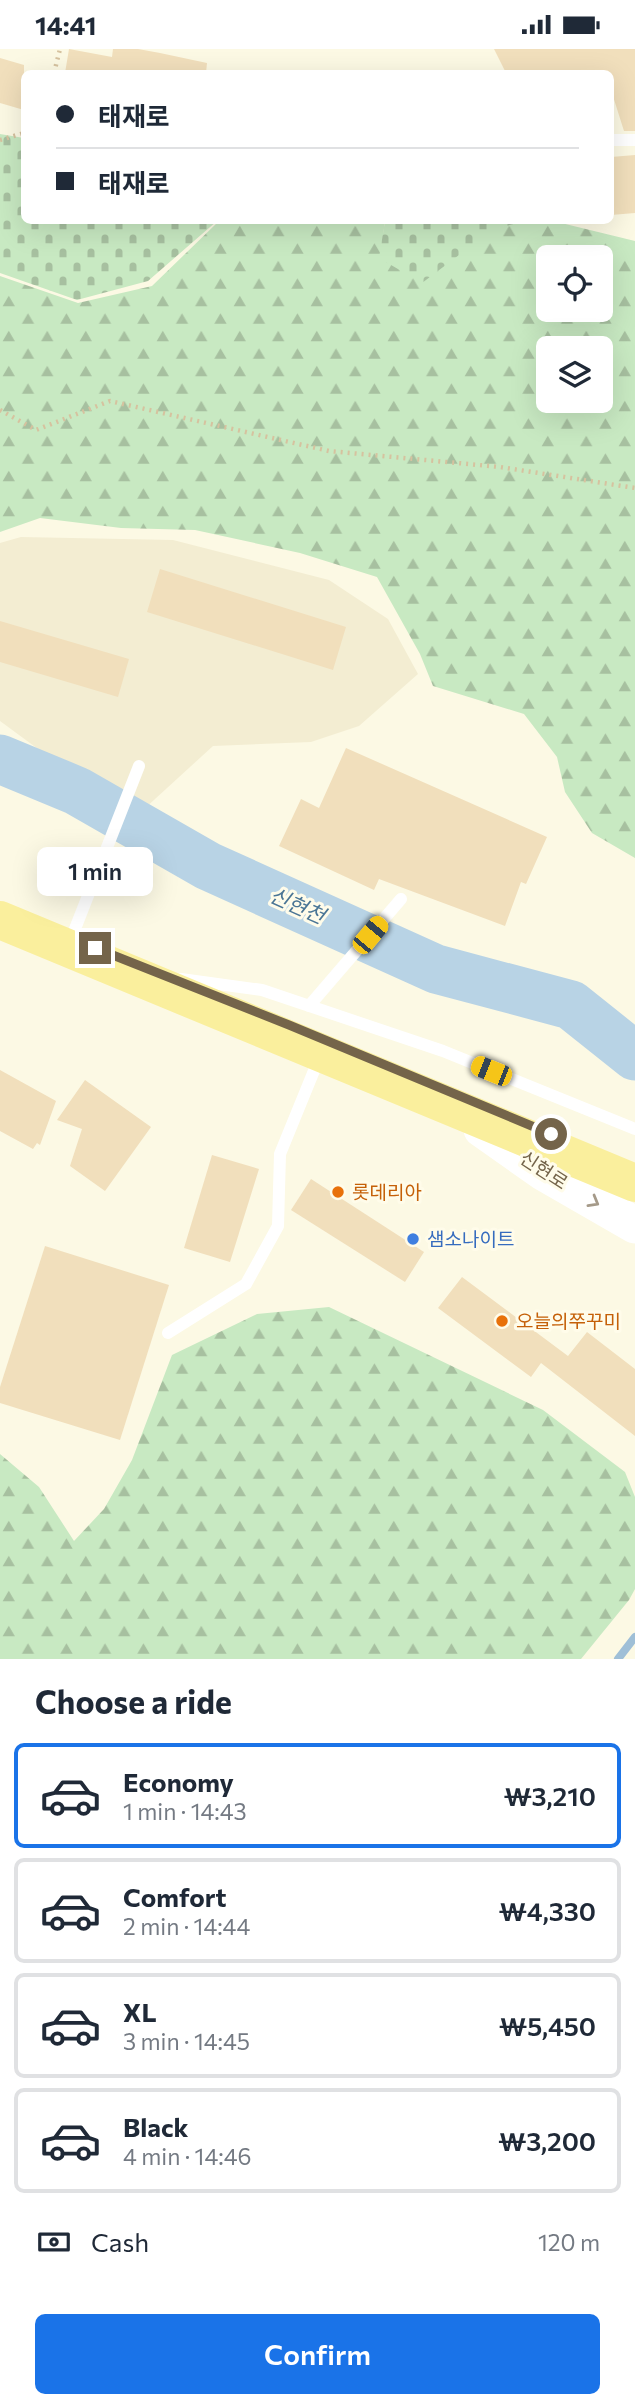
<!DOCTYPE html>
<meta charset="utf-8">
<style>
body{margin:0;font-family:Commissioner,"Noto Sans KR",sans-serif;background:#f2f2f3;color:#1f2937;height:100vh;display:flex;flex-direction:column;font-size:26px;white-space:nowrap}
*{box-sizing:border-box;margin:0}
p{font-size:23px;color:#747a83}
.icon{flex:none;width:38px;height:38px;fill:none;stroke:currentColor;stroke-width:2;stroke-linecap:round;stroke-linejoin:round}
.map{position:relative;height:1610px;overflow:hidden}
.panel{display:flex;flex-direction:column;background:#fff;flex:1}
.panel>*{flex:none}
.hud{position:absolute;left:21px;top:21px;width:593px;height:154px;border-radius:10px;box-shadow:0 7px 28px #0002;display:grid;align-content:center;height:154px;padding:0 35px;background:#fff}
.buttons{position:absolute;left:536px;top:196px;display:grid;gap:14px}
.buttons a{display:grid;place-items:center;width:77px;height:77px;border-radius:10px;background:#fff;box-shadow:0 7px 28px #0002;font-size:35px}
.end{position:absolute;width:32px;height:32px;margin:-16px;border:9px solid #74644a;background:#fff;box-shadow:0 0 0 4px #fff}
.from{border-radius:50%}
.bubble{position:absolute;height:49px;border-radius:10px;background:#fff;box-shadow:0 7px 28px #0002;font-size:23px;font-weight:600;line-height:49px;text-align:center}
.car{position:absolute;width:21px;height:42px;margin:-21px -10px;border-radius:9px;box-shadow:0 0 5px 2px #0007;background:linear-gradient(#f5c518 24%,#345 0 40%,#f5c518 0 76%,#345 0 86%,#f5c518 0)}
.hud b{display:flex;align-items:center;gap:24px;height:66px;font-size:26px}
.hud b+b{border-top:2px solid #e0e1e3}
.hud i{width:18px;height:18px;background:#1f2937}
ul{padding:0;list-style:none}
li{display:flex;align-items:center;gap:21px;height:105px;margin:0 14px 10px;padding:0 21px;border:4px solid #e0e1e3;border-radius:10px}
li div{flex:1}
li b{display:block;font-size:26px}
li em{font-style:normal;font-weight:600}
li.active{border-color:#1a73e8}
li>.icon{width:63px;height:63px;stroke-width:1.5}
h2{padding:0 35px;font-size:32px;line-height:84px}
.pay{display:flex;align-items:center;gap:18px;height:77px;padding:0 35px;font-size:26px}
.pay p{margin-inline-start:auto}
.cta{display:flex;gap:14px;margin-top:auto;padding:14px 35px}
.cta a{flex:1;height:80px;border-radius:10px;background:#1a73e8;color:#fff;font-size:28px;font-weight:600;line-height:80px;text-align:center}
.status{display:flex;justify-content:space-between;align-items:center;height:49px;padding:0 35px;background:#fff;direction:ltr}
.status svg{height:19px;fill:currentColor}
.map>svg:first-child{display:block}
.residential{fill:#f3edd2}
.forest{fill:url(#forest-firs);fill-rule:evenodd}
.cemetery{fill:url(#cemetery-stones)}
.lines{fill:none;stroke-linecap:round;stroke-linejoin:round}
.stream{stroke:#9fbfd7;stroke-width:8}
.river{stroke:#b8d3e5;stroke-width:49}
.building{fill:#f1dfbc}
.path{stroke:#d6c29f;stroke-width:4.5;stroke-dasharray:2 5;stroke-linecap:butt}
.service{stroke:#fff;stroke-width:12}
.secondary{stroke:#fff;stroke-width:37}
.primary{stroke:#faef9d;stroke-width:38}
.oneway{stroke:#a59a89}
.route{stroke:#74644a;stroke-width:9}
.food-dot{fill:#e8710a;stroke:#fffcea;stroke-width:2.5}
.shop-dot{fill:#3f7fe0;stroke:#fffcea;stroke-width:2.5}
.labels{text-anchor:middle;stroke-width:6;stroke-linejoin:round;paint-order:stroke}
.street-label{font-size:19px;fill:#74644a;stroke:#fffcea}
.food-label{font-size:19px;fill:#c56008;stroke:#fffcea;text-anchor:start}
.shop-label{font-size:19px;fill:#366cbe;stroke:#fffcea;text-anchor:start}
.water-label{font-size:21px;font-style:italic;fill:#4a7595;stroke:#fffcea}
</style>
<div class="status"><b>14:41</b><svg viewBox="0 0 49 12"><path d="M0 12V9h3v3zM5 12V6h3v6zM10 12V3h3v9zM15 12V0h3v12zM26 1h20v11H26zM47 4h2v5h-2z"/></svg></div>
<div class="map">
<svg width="635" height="1610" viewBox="0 0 635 1610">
<defs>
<pattern id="forest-firs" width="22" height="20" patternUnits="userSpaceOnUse" patternTransform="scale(1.75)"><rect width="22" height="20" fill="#c8e9c2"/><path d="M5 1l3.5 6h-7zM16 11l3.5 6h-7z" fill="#a7c0a0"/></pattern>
<pattern id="cemetery-stones" width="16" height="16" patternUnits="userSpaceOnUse" patternTransform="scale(1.75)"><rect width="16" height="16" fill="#c8e9c2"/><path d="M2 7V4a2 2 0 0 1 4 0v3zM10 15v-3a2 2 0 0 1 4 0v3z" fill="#a7c0a0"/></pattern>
</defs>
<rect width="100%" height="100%" fill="#fcf9e4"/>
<path class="residential" d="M 21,488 L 173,491 L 329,531 L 388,570 L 418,625 L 359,677 L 311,693 L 213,697 L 143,761 L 68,722 L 0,672 L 0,494 Z"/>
<g class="forest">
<path d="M 219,172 L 385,172 L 380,209 L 524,172 L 553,172 L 635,192 L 635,809 L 592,784 L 565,743 L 557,708 L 524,665 L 433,637 L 420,605 L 377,528 L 300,504 L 195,481 L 121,479 L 40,469 L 0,483 L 0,227 L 78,254 L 152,237 ZM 548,208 L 600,208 L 600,261 L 548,261 ZM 548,299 L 600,299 L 600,352 L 548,352 Z"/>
<path d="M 329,1258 L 543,1361 L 625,1423 L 635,1448 L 635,1540 L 629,1551 L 581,1610 L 0,1610 L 0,1405 L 39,1438 L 74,1492 L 104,1460 L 132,1411 L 172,1306 L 257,1265 Z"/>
</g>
<g class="cemetery">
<path d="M 0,85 L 24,89 L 24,172 L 217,172 L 148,232 L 77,251 L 0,224 Z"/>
<path d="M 385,172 L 524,172 L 492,181 L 422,234 L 379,209 Z"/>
</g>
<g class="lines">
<path class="stream" d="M 618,1610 L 635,1588"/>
<path class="river" d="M 0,710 L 77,742 L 208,817 L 436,920 L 571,956 L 635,1007"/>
</g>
<g class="building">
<path d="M 69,0 L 112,8 L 113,0 L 138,0 L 160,4 L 207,14 L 206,24 L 65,24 Z"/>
<path d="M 494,0 L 635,0 L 635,82 L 624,82 L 611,41 L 611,24 L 506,24 Z"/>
<path d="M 0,9 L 24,16 L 24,61 L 0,54 Z"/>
<path d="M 635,106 L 635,164 L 611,166 L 611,108 Z"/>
<path d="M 160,520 L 346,578 L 333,621 L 147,563 Z"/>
<path d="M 0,572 L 129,610 L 118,648 L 0,613 Z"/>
<path d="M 346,699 L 547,788 L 526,835 L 521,833 L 505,877 L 379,830 L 374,841 L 279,797 L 301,750 L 319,759 Z"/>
<path d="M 0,1021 L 56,1052 L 40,1096 L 37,1094 L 33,1100 L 0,1082 Z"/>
<path d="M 85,1031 L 151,1078 L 105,1142 L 70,1117 L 82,1080 L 57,1071 Z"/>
<path d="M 212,1106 L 259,1120 L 230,1213 L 184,1199 Z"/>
<path d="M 311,1130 L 424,1203 L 405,1233 L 291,1161 Z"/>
<path d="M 45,1197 L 169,1236 L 120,1391 L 0,1354 L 0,1338 Z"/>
<path d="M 462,1228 L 568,1307 L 587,1283 L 635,1320 L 635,1387 L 541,1314 L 531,1328 L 438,1259 Z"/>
</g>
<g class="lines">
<g class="path">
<path d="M 54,24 L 60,0"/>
<path d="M 0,91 L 24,84"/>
<path d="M 0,361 L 36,381 L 110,352 L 329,402 L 500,418 L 635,439"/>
</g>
<g class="service">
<path d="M 611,91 L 635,91"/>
<path d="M 71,890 L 139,717"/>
<path d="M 181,930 L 262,941 L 443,1002 L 635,1080"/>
<path d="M 309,957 L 401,850"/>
<path d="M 168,1284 L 246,1235 L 278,1177 L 280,1105 L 320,1007"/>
</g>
<path class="secondary" d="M 482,1080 L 543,1123 L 635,1176"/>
<path class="primary" d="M 0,871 L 635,1134"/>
</g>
<defs><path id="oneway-chevron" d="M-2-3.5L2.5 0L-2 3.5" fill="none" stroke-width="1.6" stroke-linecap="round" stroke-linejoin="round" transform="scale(1.75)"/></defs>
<use class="oneway" href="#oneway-chevron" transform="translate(594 1153) rotate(30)"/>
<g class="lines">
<path class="route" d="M 95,899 L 289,976 L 551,1085"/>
</g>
<g class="food-dot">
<circle cx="338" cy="1143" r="7"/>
<circle cx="502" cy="1272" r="7"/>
</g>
<circle class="shop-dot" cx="413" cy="1190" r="7"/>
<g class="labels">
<g class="street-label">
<text transform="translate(544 1121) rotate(33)" y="7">신현로</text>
</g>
<g class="food-label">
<text x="352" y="1150">롯데리아</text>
<text x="516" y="1279">오늘의쭈꾸미</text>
</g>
<g class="shop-label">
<text x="427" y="1197">샘소나이트</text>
</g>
<g class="water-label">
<text transform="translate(297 857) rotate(24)" y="7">신현천</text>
</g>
</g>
</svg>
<div class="buttons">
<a><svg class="icon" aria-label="locate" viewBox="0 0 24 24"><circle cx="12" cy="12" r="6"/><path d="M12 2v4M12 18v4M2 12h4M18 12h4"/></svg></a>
<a><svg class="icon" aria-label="layers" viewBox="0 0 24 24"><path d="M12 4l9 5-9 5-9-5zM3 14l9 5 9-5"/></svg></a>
</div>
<i class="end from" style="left:551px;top:1085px"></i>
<i class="end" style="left:95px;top:899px"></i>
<div class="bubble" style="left:37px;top:798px;width:116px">1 min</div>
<i class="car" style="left:370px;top:886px;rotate:40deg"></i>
<i class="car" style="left:491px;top:1022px;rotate:292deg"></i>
<div class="hud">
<b><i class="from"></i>태재로</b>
<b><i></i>태재로</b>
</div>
</div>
<section class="panel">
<h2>Choose a ride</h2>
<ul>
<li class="active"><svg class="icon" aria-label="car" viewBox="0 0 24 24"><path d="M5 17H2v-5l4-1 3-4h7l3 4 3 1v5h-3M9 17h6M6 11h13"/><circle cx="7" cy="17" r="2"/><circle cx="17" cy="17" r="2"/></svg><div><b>Economy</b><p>1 min · 14:43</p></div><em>₩3,210</em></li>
<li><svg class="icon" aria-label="car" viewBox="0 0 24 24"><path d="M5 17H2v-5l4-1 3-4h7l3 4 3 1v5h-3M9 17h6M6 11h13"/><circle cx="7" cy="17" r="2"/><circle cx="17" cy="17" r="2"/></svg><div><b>Comfort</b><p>2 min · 14:44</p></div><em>₩4,330</em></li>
<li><svg class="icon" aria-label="car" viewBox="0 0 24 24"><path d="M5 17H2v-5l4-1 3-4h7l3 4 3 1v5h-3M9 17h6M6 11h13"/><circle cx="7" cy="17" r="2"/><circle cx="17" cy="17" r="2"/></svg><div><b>XL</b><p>3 min · 14:45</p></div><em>₩5,450</em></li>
<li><svg class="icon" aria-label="car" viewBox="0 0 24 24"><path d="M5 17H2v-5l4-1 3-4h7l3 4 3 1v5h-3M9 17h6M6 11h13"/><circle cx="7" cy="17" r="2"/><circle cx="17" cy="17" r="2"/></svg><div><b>Black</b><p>4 min · 14:46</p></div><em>₩3,200</em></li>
</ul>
<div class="pay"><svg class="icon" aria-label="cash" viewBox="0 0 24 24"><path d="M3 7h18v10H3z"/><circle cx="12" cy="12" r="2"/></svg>Cash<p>120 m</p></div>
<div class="cta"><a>Confirm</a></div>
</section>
